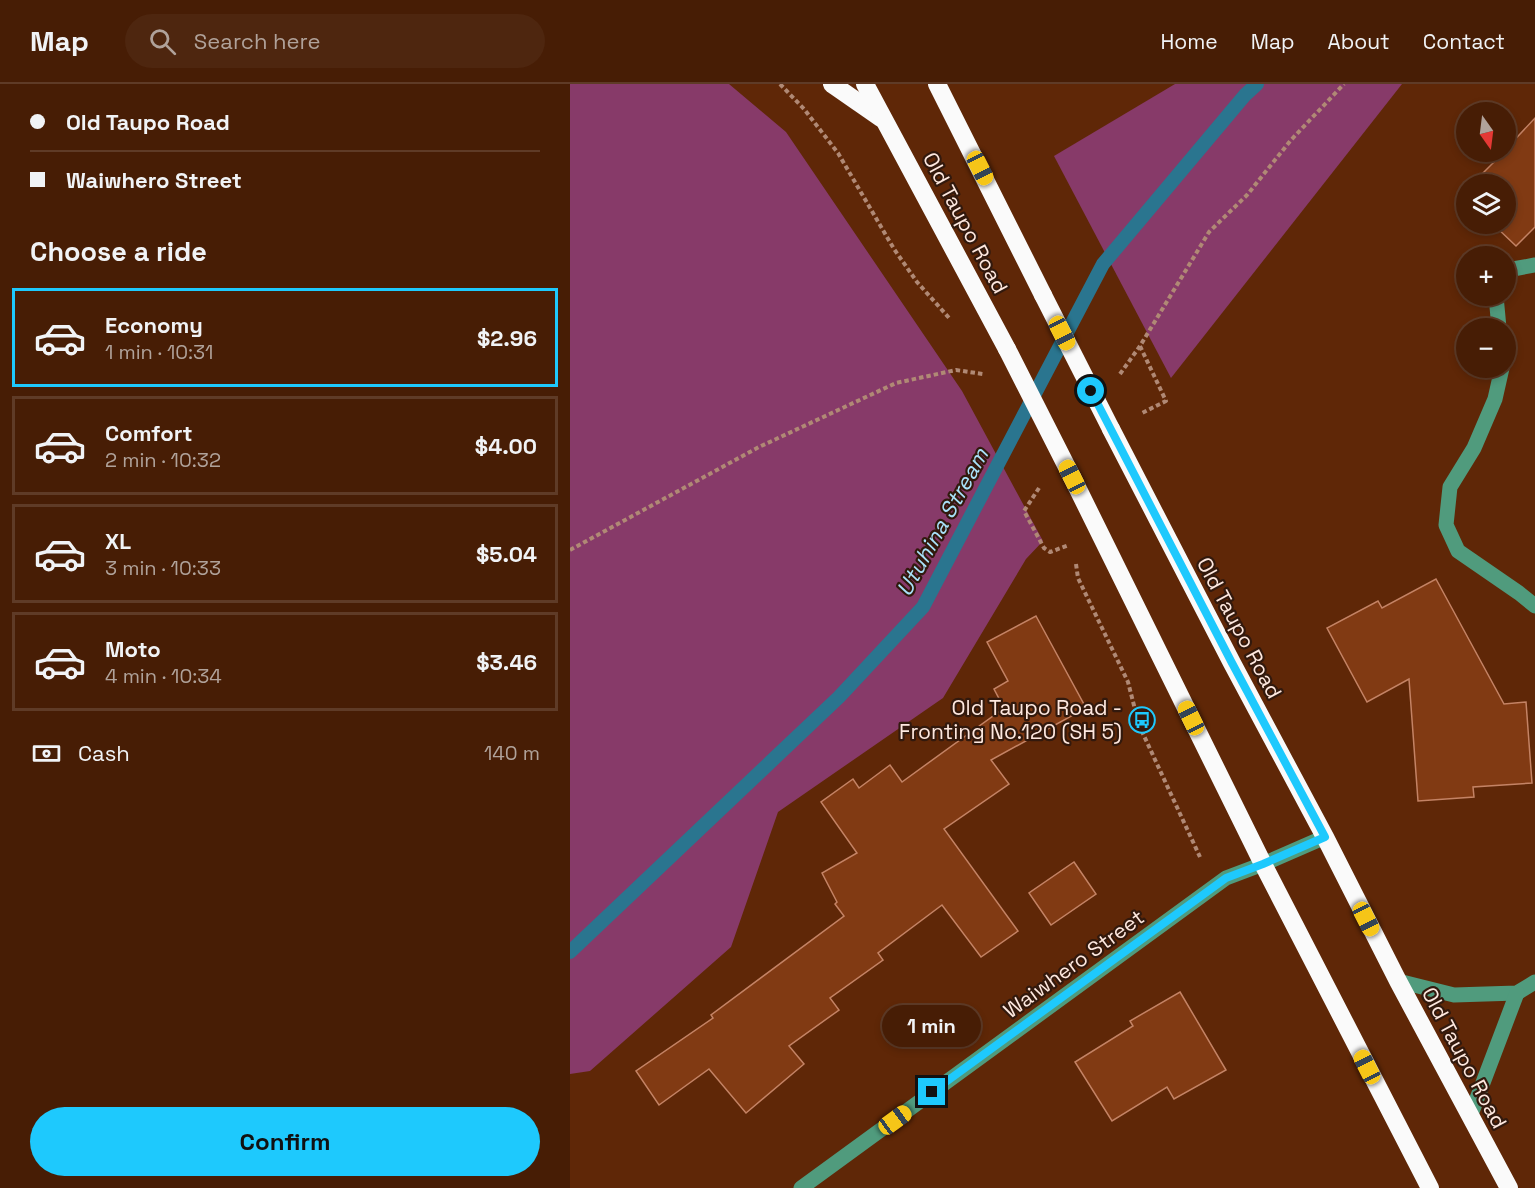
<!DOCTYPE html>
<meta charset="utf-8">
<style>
body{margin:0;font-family:"Space Grotesk",sans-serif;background:#4e260f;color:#f1f3f6;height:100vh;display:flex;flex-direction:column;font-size:22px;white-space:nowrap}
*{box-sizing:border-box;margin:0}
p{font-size:20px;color:#b0a29a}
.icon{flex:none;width:33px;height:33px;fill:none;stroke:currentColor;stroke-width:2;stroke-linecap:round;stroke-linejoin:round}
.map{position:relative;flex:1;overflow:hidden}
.panel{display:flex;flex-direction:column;background:#471d05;width:570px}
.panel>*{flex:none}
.banner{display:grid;align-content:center;height:132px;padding:0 30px;background:#471d05}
.needle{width:39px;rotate:166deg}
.buttons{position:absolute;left:886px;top:18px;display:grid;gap:12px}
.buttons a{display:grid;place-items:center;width:60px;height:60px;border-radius:50%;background:#471d05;box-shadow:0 3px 9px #0003,0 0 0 2px #5f3b27;font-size:30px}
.end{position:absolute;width:27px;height:27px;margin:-14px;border:8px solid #1ec9fd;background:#111;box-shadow:0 0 0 3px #111}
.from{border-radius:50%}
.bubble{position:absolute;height:42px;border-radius:21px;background:#471d05;box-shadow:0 3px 9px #0003,0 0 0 2px #5f3b27;font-size:20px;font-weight:700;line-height:42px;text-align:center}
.car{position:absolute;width:18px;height:36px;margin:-18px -9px;border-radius:8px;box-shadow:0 0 4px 2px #0007;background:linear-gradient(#f5c518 24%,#345 0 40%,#f5c518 0 76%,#345 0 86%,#f5c518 0)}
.banner b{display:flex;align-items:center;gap:21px;height:57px;font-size:22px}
.banner b+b{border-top:2px solid #5f3b27}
.banner i{width:15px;height:15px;background:#f1f3f6}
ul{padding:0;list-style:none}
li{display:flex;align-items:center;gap:18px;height:99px;margin:0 12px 9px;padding:0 18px;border:3px solid #5f3b27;border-radius:0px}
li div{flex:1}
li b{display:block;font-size:22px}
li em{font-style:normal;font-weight:700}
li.on{border-color:#1ec9fd}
li>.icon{width:54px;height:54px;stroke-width:1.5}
h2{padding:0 30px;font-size:27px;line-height:72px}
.pay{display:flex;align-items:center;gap:15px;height:66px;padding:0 30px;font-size:22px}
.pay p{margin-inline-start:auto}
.primary-button{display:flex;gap:12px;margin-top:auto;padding:12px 30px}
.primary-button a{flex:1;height:69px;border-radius:36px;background:#1ec9fd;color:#111;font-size:24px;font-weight:700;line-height:69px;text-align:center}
header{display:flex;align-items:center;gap:36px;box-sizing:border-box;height:84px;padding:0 30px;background:#471d05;border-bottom:2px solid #5f3b27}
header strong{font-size:28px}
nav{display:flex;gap:33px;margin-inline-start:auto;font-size:21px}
.search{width:420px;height:54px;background:#4e260f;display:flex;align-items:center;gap:15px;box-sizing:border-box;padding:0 21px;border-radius:33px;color:#b0a29a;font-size:22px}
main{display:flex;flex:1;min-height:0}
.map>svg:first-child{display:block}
.green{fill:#873a69}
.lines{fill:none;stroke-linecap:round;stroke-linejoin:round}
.stream{stroke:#2a758f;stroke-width:14}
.building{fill:#813a13;stroke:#c48365;stroke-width:1.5}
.path{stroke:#b08975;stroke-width:4;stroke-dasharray:4.5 3;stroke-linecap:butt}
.minor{stroke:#509b7d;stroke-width:15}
.highway{stroke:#fafafa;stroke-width:18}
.highway-bridge{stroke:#fafafa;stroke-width:18}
.route{stroke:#1ec9fd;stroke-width:8}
.labels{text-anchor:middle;stroke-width:4.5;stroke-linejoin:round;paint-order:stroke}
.street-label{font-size:21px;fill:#fee8df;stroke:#32190d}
.poi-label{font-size:21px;fill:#fee8df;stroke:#32190d;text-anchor:end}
.water-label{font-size:22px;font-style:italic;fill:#a9e2fa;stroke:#32190d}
</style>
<header>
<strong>Map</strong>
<div class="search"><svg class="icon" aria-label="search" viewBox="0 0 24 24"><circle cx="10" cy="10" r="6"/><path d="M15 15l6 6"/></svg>Search here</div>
<nav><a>Home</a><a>Map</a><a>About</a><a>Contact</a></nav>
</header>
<main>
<section class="panel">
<div class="banner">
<b><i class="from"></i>Old Taupo Road</b>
<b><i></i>Waiwhero Street</b>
</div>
<h2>Choose a ride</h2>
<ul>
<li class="on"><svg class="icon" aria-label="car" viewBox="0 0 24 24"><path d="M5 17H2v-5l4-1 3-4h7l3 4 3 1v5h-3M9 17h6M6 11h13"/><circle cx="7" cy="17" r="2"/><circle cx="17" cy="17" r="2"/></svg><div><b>Economy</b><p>1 min · 10:31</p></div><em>$2.96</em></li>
<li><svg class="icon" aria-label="car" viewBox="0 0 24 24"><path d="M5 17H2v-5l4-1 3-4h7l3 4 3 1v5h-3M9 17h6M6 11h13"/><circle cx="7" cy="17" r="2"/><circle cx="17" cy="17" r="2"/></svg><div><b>Comfort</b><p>2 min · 10:32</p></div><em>$4.00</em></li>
<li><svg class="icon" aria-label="car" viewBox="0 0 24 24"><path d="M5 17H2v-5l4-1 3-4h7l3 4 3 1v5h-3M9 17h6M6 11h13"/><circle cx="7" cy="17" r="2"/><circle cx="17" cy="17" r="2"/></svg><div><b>XL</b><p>3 min · 10:33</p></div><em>$5.04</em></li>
<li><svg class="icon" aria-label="car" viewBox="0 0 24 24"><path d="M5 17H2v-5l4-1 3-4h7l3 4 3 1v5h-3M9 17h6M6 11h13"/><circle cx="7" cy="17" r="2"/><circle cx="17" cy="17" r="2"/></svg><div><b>Moto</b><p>4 min · 10:34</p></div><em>$3.46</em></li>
</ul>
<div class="pay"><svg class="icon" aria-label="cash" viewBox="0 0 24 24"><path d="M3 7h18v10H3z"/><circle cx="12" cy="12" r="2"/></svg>Cash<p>140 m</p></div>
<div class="primary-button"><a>Confirm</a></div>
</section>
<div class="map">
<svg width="965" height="1104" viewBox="0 0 965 1104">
<rect width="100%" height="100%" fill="#5f2707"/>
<g class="green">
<path d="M 0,0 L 159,0 L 216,48 L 392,307 L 473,457 L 456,475 L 373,614 L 208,728 L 161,863 L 20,987 L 0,990 Z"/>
<path d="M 605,0 L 832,0 L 601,294 L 484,72 Z"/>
</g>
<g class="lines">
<path class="stream" d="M 0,868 L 269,613 L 353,523 L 533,180 L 675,11 L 687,0"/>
</g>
<g class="building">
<path d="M 965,34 L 965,143 L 946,162 L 923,140 L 936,140 L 936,100 L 902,100 L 934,68 L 936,68 L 936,65 Z"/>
<path d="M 866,495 L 934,620 L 956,618 L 962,699 L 903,703 L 904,713 L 848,717 L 839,595 L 797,618 L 757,544 L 808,517 L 812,524 Z"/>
<path d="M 466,532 L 516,624 L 421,676 L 439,700 L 374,745 L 448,847 L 411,873 L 372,821 L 308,869 L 313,876 L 260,914 L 269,926 L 219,962 L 234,980 L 176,1029 L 139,985 L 89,1021 L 66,987 L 143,934 L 141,931 L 274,832 L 265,820 L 267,818 L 252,789 L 287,769 L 251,718 L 283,695 L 289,704 L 320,681 L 332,698 L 434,624 L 424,605 L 438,597 L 417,558 Z"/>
<path d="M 504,778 L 526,810 L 481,841 L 459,809 Z"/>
<path d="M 610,908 L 656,986 L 604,1015 L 597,1003 L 542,1037 L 505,978 L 563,942 L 560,937 Z"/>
</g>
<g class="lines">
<g class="path">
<path d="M 210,0 L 234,25 L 268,69 L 324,165 L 347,198 L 380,235"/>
<path d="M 570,262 L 596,317 L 570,330"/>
<path d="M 550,290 L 570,262 L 639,148 L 677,111 L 721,56 L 774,0"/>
<path d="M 469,404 L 454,427 L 474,464 L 480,468 L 499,461"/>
<path d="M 0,466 L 189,363 L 326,299 L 386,286 L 413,290"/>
<path d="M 506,480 L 508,494 L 558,598 L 569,641 L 630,773"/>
</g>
<g class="minor">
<path d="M 936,196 L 943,185 L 965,181"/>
<path d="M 926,212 L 929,244"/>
<path d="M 932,284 L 925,315 L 904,364 L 880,403 L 876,441 L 888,467 L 949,509 L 965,522"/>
<path d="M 828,897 L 884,911 L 947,909 L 965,898"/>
<path d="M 900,1033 L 947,909"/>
<path d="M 231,1104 L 656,794 L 693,780 L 755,753"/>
</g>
<g class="highway">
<path d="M 262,0 L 311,34"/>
<path d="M 295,0 L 437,265"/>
<path d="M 367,0 L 473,211"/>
<path d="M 541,345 L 662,579 L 755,753 L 828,897 L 939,1104"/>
<path d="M 502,393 L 693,780 L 860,1104"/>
</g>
<g class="highway-bridge">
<path d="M 473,211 L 541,345"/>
<path d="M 437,265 L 502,393"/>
</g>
</g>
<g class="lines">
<path class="route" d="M 362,1008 L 656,794 L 693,780 L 755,753 L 662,579 L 521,307"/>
</g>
<defs>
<g id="bus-ring" transform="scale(1.35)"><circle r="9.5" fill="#32190d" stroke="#1ec9fd" stroke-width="1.5"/><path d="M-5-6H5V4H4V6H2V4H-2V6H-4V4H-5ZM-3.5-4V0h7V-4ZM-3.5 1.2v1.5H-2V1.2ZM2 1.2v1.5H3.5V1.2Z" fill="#1ec9fd"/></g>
</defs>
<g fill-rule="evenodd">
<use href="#bus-ring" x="572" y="636"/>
</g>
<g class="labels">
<g class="street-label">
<text transform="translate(395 139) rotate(62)" y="7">Old Taupo Road</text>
<text transform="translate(669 544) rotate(62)" y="7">Old Taupo Road</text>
<text transform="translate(504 880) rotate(-36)" y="7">Waiwhero Street</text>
<text transform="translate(894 974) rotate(62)" y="7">Old Taupo Road</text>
</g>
<g class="poi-label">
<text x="552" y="631">Old Taupo Road -<tspan x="552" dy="24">Fronting No.120 (SH 5)</tspan></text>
</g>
<g class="water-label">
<text transform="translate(372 438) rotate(-61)" y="8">Utuhina Stream</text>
</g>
</g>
</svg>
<div class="buttons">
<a><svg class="needle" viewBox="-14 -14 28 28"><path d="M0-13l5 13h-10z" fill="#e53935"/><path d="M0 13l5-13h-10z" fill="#b0a29a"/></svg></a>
<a><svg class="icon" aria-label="layers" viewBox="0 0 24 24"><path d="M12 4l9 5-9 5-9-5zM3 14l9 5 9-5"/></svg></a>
<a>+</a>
<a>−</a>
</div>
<i class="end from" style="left:521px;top:307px"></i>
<i class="end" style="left:362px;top:1008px"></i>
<div class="bubble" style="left:312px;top:921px;width:99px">1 min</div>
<i class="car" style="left:410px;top:84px;rotate:153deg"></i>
<i class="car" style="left:492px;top:249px;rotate:153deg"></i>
<i class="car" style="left:502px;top:393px;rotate:333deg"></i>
<i class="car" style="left:621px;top:634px;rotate:334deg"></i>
<i class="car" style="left:796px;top:835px;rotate:153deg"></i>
<i class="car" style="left:797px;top:983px;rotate:333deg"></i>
<i class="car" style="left:325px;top:1036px;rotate:54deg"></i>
</div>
</main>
